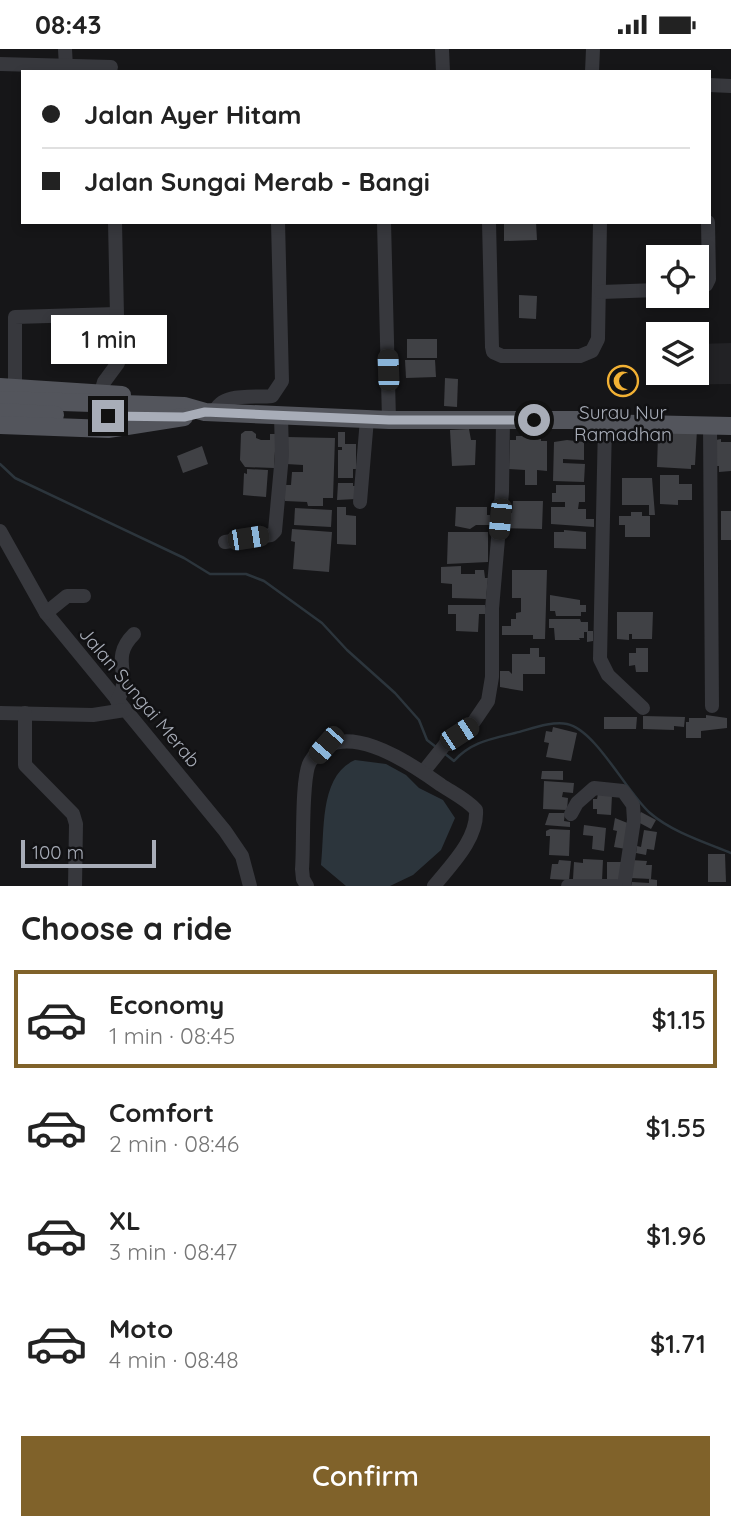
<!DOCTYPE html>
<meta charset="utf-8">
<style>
body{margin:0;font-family:Quicksand,sans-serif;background:#f6f6f6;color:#222;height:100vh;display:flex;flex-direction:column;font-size:26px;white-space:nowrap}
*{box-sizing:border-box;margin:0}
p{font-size:23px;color:#767676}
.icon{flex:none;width:38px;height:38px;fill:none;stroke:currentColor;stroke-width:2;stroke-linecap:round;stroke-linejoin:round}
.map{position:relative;height:837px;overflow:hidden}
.panel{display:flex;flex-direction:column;background:#fff;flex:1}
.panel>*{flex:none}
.guide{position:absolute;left:21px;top:21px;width:690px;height:154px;border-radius:0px;box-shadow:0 4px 10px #0003;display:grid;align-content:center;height:154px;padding:0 21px;background:#fff}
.tools{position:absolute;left:646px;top:196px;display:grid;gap:14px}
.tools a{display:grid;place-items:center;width:63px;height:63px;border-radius:0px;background:#fff;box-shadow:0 4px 10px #0003;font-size:35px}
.scale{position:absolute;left:21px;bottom:18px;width:135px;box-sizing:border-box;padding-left:7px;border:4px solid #a8adb8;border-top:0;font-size:19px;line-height:24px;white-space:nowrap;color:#a8adb8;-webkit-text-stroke:5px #111113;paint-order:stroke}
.end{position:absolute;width:32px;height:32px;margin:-16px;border:9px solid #a8adb8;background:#111;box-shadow:0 0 0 4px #111}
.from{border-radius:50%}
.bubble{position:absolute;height:49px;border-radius:0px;background:#fff;box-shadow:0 4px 10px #0003;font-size:23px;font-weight:600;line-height:49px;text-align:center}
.car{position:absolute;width:21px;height:42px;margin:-21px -10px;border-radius:9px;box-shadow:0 0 5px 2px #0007;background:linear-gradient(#222 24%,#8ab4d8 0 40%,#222 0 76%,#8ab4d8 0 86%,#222 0)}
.guide b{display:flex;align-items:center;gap:24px;height:66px;font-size:26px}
.guide b+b{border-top:2px solid #e0e0e0}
.guide i{width:18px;height:18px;background:#222}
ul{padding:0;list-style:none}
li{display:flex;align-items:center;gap:21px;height:98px;margin:0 14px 10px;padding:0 7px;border:4px solid transparent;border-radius:0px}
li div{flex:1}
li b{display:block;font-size:26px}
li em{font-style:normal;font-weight:600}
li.active{border-color:#80622a}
li>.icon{width:63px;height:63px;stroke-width:1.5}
h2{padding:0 21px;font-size:32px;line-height:84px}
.button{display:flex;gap:14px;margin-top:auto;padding:14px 21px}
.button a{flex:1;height:80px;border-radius:0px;background:#80622a;color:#fff;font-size:28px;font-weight:600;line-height:80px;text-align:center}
.status{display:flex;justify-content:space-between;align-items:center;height:49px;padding:0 35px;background:#fff;direction:ltr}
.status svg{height:19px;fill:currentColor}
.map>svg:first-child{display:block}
.built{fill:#222225}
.water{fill:#2c353c}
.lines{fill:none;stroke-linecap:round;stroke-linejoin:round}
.stream{stroke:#2c353c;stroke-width:2.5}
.building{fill:#404145}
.minor{stroke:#37383d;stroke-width:14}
.major{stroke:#53555c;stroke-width:18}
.route{stroke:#a8adb8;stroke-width:9}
.labels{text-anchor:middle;stroke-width:5;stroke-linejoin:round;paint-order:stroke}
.poi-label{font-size:19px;fill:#a8adb8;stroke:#111113}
.street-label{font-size:19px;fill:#a8adb8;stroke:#111113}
</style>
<div class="status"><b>08:43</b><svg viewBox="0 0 49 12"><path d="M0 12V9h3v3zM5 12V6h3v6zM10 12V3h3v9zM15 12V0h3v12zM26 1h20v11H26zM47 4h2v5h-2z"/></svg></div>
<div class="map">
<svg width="731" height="837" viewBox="0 0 731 837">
<rect width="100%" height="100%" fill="#161618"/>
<path class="built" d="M 731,294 L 731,335 L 658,336 L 658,295 L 658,324 L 696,324 L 697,295 Z"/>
<path class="water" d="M 355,711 L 386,715 L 406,726 L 419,739 L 443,751 L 455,769 L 441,801 L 413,826 L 390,837 L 346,837 L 321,816 C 325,781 319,727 355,711 Z"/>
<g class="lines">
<g class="stream">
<path d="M 0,415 L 15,429 L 184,509 L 210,525 L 246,525 L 264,532 L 322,574 L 347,601 L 395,644 L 419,671 L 427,691 L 436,698"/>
<path d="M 444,704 L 454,712 C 471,693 491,690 515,684 C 531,680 551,672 567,675 C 596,681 627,744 650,764 C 672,783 704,793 731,804"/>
</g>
</g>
<g class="building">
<path d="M 504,173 L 536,173 L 537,191 L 504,192 Z"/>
<path d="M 519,246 L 537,247 L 536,270 L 519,269 Z"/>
<rect x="407" y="290" width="30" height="19"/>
<path d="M 405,311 L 435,311 L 436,328 L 406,329 Z"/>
<path d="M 445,329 L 458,330 L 457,358 L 444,357 Z"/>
<path d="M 469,380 L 471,391 L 476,391 L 475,416 L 452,417 L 450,381 Z"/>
<path d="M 664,380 L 697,381 L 695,416 L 691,416 L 691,420 L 657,418 L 658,387 L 663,387 Z"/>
<path d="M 522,381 L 531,381 L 531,388 L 541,388 L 541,392 L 547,392 L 547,422 L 537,421 L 537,436 L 525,436 L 525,421 L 509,420 L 510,391 L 516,391 L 516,387 L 523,387 Z"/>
<path d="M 245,382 L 252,382 L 256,385 L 256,389 L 261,391 L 270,391 L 270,385 L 276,385 L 274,419 L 245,418 L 240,411 L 241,385 Z"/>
<path d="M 338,383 L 345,383 L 345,395 L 356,395 L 356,420 L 353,420 L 353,429 L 338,429 L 338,401 L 342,401 L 342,398 L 338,398 Z"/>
<path d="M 287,388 L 335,389 L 333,449 L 323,449 L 323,457 L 308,457 L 307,453 L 285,452 L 285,436 L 291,436 L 292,423 L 303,423 L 303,416 L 286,415 Z"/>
<path d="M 721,390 L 721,393 L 731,393 L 731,422 L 719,423 L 719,417 L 716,417 L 716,391 Z"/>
<path d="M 567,391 L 584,393 L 584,411 L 563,410 L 563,414 L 585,415 L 584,433 L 553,432 L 554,393 Z"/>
<path d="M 202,397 L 208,415 L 183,424 L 177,407 Z"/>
<path d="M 247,420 L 268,421 L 266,448 L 243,446 L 244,424 L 247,425 Z"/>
<path d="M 660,426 L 679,426 L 679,435 L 692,435 L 692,451 L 678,451 L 678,456 L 660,455 Z"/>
<path d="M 622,429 L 652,429 L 655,466 L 649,466 L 649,456 L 622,456 Z"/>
<path d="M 338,434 L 353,434 L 353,437 L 357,437 L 356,450 L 337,451 Z"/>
<path d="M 556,436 L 585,436 L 585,453 L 579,453 L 578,460 L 586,460 L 586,470 L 594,470 L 594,478 L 551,475 L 551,458 L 565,458 L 565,453 L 552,453 L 552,444 L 556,444 Z"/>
<path d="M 513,452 L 543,452 L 542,480 L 503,479 L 504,464 L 512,464 Z"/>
<path d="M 337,458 L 346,458 L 346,466 L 356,467 L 356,496 L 337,495 Z"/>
<path d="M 456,458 L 487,458 L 487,466 L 490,466 L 490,476 L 476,476 L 470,480 L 455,477 Z"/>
<path d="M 295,459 L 332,461 L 331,478 L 294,476 Z"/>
<rect x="721" y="462" width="10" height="29"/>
<path d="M 631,463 L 642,463 L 642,467 L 650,467 L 650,488 L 625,488 L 625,476 L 619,476 L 619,467 L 631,467 Z"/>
<path d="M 292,480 L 332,483 L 329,523 L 293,520 L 295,493 L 291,492 Z"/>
<path d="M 564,481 L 586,483 L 586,500 L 554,499 L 554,483 L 564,483 Z"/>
<path d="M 448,483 L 488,483 L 488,513 L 447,515 Z"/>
<path d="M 461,517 L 461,525 L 475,525 L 475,521 L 484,521 L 485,529 L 488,529 L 486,550 L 452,549 L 452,535 L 441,534 L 441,518 Z"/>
<path d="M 512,521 L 547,521 L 545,590 L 533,590 L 533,586 L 502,586 L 502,577 L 511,577 L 511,570 L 516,570 L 516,564 L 521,563 L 521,549 L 512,549 Z"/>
<path d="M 550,546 L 580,551 L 580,556 L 586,556 L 586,563 L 581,563 L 581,567 L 556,567 L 555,562 L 550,562 Z"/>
<path d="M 448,556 L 485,556 L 486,565 L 479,565 L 478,583 L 456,582 L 456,565 L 448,565 Z"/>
<path d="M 617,563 L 653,563 L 652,590 L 632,590 L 632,585 L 629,585 L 629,591 L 617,590 Z"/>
<path d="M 549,570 L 580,570 L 581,573 L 588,573 L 588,582 L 593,582 L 593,592 L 587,593 L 587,583 L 584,583 L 584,589 L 579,589 L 580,591 L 555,591 L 554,579 L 549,579 Z"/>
<path d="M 530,599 L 539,599 L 539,608 L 545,608 L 545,625 L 523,625 L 523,642 L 500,638 L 500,622 L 509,622 L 512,625 L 512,605 L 530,605 Z"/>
<path d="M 636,599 L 648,599 L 648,623 L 636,623 L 635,616 L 629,617 L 629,604 L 636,604 Z"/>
<path d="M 706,666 L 727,669 L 727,679 L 701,682 L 701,689 L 686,689 L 686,673 L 689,673 L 689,669 L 706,669 Z"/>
<path d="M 643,667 L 685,668 L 684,678 L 674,677 L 674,681 L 643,680 Z"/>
<path d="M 604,668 L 637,668 L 636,680 L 604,680 Z"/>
<path d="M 553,678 L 577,684 L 571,712 L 546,708 L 549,694 L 544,693 L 546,682 L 552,683 Z"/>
<path d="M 542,722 L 563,722 L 563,731 L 541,730 Z"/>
<path d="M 544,732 L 574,734 L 573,744 L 563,743 L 562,748 L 568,749 L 567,761 L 543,760 Z"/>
<path d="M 598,745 L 612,746 L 611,766 L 597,765 L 597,760 L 593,760 L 593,750 L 597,750 Z"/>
<path d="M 641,763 L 656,771 L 651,780 L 636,772 Z"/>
<path d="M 549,764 L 565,764 L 564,772 L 570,773 L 570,778 L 545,776 Z"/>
<path d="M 615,769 L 630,775 L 626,800 L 614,798 L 617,782 L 613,781 Z"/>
<path d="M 584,776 L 606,779 L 604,802 L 592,800 L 593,787 L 583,786 Z"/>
<path d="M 550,780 L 570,781 L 569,807 L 549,806 L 550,787 L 546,787 L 546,782 Z"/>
<path d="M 644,781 L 657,783 L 654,801 L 647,800 L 646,806 L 636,804 L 637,797 L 641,798 Z"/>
<path d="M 708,805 L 725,805 L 726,833 L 708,833 Z"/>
<path d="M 583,810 L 603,811 L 602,832 L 573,830 L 574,813 L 583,814 Z"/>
<path d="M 559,811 L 571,812 L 569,831 L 550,830 L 552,815 L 558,815 Z"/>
<path d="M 631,811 L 647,812 L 646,816 L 652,816 L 651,830 L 630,829 Z"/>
<rect x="607" y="813" width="14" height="18"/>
<path d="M 649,830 L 657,831 L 657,837 L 631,837 L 632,833 L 649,834 Z"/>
</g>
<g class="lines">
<g class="minor">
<path d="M 65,0 L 66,18"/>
<path d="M 442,0 L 443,23"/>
<path d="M 0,15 L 111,18"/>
<path d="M 592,23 L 593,0"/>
<path d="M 709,36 L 731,37"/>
<path d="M 384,173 L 389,371"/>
<path d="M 489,173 L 492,298 L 493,303 L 502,307 L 580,307 L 592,302 L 598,290 L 600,173"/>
<path d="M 696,240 L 706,236 L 709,230 L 708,173"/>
<path d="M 601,243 L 658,241"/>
<path d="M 15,338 L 15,268 L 116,265"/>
<path d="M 101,343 L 104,333 L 118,314 L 115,173"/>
<path d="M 215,363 C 221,343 255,349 272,347 L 282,332 L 278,173"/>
<path d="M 605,374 L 600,610 L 608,626 L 643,659"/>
<path d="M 710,377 L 712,657"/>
<path d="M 360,453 L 367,370"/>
<path d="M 0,482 L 46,564 L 225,782 L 242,807 L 250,837"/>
<path d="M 225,493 L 271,486 L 275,482 L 282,406 L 281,366"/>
<path d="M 46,564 L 67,547 L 84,547"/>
<path d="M 117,652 C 134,626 108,611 134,585"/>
<path d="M 0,664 L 93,666 L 125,661"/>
<path d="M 25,664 L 25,716 L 73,765 L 76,775 L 75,837"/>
<path d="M 424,722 L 447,693 L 471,677 L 488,652 L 492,628 L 492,560 L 502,443 L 503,371"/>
<path d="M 571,765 L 577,754 L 594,739 L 623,742 L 633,756 L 634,771 L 624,837"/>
<path d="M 307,837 L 303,830 L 302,820 C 304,797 301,728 310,713 C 339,665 409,713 441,736 C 453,744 466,750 476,761 C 478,790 451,816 434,837"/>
<path d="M 568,837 L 616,837"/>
</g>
<g class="major">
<path d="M 0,338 L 122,346"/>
<path d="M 0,351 L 184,357 L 205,363 L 389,371 L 586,371 L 593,374 L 731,377"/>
<path d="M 0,363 L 55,366"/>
<path d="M 0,376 L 108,380 L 184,368"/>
</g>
</g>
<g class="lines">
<path class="route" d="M 108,367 L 184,368 L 205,363 L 389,371 L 534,371"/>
</g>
<defs>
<g id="mosque-ring" transform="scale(1.575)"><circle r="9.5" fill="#111113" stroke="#f2b134" stroke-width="1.5"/><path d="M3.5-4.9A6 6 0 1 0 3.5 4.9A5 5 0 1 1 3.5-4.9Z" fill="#f2b134"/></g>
</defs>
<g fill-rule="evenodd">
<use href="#mosque-ring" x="623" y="332"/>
</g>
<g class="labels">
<g class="poi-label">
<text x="623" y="370">Surau Nur<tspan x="623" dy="22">Ramadhan</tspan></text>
</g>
<g class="street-label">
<text transform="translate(140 648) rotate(50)" y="7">Jalan Sungai Merab</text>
</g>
</g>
</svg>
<div class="tools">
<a><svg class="icon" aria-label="locate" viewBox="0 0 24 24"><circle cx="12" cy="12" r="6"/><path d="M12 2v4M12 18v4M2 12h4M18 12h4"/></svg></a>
<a><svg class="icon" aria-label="layers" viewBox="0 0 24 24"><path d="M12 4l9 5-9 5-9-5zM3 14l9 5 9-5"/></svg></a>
</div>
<div class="scale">100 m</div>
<i class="end from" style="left:534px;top:371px"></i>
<i class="end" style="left:108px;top:367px"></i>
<div class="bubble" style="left:51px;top:266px;width:116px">1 min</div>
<i class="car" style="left:388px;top:321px;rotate:358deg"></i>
<i class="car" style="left:500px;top:470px;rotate:185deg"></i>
<i class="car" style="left:248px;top:489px;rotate:81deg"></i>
<i class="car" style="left:459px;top:685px;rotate:57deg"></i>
<i class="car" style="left:326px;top:696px;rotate:221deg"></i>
<div class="guide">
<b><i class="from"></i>Jalan Ayer Hitam</b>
<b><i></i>Jalan Sungai Merab - Bangi</b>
</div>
</div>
<section class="panel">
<h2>Choose a ride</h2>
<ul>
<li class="active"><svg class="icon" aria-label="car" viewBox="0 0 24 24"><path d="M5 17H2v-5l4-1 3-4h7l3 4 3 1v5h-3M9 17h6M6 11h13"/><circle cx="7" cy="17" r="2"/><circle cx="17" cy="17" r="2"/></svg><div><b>Economy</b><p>1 min · 08:45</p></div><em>$1.15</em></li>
<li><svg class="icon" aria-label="car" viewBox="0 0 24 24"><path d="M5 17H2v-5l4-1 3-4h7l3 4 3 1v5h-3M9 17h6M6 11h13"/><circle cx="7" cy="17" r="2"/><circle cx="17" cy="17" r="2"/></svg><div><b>Comfort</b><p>2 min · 08:46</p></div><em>$1.55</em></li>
<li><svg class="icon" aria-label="car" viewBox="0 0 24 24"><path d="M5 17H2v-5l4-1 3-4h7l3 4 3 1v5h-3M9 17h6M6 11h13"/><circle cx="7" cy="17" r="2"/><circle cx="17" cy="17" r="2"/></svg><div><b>XL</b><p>3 min · 08:47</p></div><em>$1.96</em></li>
<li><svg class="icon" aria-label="car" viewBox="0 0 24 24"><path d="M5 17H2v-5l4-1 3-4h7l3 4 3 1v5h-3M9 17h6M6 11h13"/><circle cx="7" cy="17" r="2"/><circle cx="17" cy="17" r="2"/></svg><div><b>Moto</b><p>4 min · 08:48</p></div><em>$1.71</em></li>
</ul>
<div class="button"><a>Confirm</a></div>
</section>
